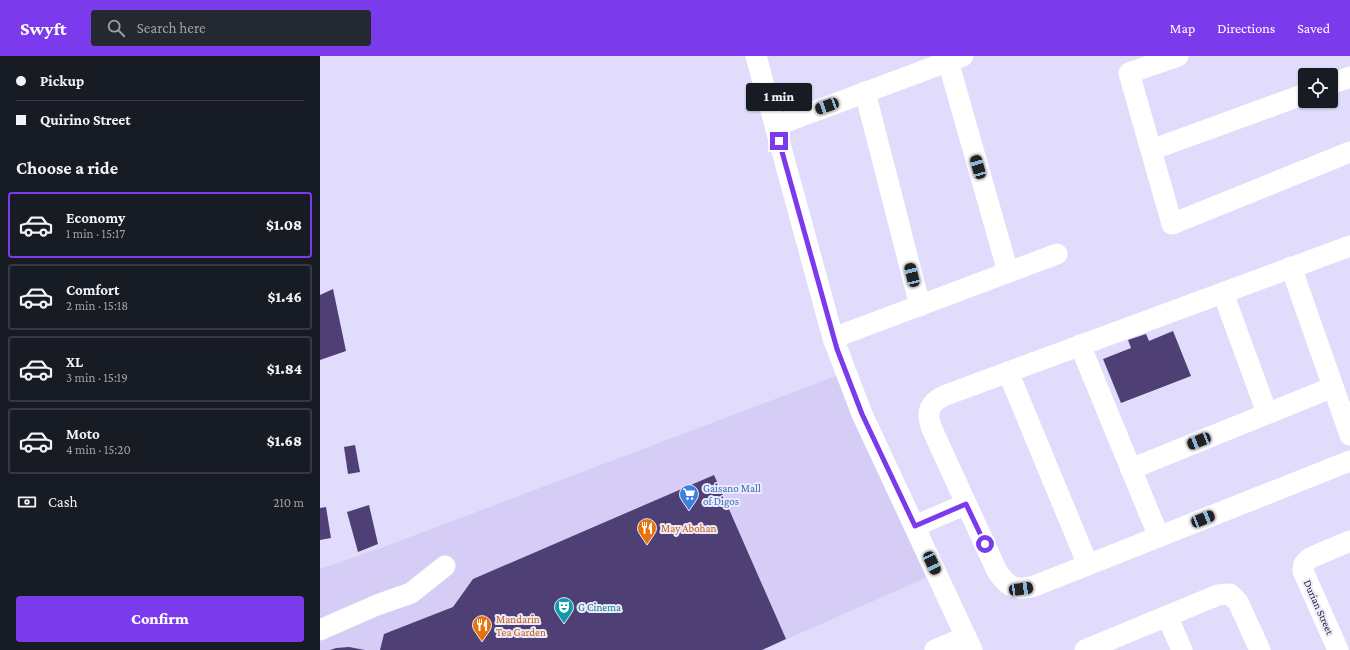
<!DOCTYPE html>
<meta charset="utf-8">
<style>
body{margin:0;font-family:"Crimson Pro",serif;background:#242831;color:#f1f3f6;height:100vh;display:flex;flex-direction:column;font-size:15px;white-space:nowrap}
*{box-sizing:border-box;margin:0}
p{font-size:13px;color:#9ea1a6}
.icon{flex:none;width:22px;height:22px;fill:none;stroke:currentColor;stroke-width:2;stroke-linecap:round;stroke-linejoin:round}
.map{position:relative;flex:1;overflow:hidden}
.drawer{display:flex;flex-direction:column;background:#171b24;width:320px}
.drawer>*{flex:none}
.hud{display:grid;align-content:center;height:88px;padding:0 16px;background:#171b24}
.tools{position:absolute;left:978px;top:12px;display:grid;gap:8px}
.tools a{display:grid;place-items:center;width:40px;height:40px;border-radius:4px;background:#171b24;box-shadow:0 1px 3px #0004;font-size:20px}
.end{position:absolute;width:18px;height:18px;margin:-9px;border:5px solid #7c3aed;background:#fff;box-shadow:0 0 0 2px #fff}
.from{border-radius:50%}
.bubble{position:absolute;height:28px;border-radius:4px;background:#171b24;box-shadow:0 1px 3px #0004;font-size:13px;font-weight:800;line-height:28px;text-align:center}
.car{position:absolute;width:12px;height:24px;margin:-12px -6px;border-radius:5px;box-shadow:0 0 3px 1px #0007;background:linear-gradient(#222 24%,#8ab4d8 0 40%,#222 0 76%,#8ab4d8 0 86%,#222 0)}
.hud b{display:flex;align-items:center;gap:14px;height:38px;font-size:15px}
.hud b+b{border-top:1px solid #363941}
.hud i{width:10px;height:10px;background:#f1f3f6}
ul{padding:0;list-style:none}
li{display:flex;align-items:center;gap:12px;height:66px;margin:0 8px 6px;padding:0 8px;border:2px solid #363941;border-radius:4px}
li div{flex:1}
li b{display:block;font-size:15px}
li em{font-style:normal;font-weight:800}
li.current{border-color:#7c3aed}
li>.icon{width:36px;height:36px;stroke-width:1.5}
h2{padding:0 16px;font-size:18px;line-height:48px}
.pay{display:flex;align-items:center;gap:10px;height:44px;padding:0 16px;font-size:15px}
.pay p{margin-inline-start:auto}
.primary-button{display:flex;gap:8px;margin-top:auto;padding:8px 16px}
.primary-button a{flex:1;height:46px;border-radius:4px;background:#7c3aed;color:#fff;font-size:16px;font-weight:800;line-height:46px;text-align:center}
header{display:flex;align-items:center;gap:24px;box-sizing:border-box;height:56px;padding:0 20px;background:#7c3aed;color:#fff}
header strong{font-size:19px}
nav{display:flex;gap:22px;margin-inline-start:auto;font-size:14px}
.search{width:280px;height:36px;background:#242831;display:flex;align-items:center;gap:10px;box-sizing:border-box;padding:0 14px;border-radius:4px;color:#9ea1a6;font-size:15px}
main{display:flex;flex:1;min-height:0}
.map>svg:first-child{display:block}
.built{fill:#d6cdf6}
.building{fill:#4e3f75}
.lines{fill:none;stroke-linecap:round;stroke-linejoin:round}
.minor{stroke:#fff;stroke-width:21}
.route{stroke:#7c3aed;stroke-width:5}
.labels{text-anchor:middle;stroke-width:4;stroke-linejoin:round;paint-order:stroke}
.shop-label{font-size:11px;fill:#366cbe;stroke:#eeeafe;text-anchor:start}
.food-label{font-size:11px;fill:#c56008;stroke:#eeeafe;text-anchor:start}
.culture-label{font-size:11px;fill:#0d838f;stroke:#eeeafe;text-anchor:start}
.street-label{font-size:11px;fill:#211f2b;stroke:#eeeafe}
</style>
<header>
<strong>Swyft</strong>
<div class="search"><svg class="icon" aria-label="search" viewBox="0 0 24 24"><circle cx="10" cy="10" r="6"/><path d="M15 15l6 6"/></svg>Search here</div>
<nav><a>Map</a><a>Directions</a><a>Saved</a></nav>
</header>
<main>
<section class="drawer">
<div class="hud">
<b><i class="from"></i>Pickup</b>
<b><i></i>Quirino Street</b>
</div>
<h2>Choose a ride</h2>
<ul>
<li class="current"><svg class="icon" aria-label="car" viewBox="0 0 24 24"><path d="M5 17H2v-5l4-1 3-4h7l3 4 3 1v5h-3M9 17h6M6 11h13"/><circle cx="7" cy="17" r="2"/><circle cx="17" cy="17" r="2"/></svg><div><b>Economy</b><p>1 min · 15:17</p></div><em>$1.08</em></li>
<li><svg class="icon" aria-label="car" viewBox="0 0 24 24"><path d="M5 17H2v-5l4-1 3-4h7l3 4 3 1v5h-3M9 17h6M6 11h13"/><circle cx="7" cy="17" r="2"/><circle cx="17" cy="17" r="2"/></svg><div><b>Comfort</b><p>2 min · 15:18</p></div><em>$1.46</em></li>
<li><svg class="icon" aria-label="car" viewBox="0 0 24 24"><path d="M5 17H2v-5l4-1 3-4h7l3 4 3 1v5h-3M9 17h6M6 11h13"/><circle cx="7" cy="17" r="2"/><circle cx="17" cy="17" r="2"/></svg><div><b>XL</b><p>3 min · 15:19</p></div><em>$1.84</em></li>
<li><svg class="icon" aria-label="car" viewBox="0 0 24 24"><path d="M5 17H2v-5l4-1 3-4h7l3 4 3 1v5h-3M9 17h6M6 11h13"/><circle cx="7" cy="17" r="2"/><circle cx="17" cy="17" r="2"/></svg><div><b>Moto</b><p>4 min · 15:20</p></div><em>$1.68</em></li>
</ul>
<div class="pay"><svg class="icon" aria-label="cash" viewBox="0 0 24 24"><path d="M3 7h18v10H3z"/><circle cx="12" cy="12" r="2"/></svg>Cash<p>210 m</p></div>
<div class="primary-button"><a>Confirm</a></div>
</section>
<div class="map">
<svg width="1030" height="594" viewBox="0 0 1030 594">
<rect width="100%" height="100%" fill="#e1dbfc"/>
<path class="built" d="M 516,320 L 560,420 L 610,520 L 442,594 L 0,594 L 0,513 L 69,489 Z"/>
<g class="building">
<path d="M 13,233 L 26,295 L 0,304 L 0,239 Z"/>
<path d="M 853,275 L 871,320 L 801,347 L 783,303 L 811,292 L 808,284 L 826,278 L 829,285 Z"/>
<path d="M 35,389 L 40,416 L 28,418 L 24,391 Z"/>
<path d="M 394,419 L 466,583 L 442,594 L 60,594 L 64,578 L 133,551 L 153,523 Z"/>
<path d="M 49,449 L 58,488 L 38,496 L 27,456 Z"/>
<path d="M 6,451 L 11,482 L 0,484 L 0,452 Z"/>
<path d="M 29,591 L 45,594 L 10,594 L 16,592 Z"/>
</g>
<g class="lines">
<g class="minor">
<path d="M 436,0 L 513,282 L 542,358 L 652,594"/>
<path d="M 858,0 L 809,17 L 852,168 L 1030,96"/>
<path d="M 628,5 L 688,216"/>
<path d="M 1011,28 L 1030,21"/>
<path d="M 545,36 L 600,250"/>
<path d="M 455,70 L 643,0"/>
<path d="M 831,94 L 985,38"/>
<path d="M 1030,190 L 626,339 C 608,347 606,356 612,373 L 677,515 C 688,532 697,536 717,529 L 1030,405"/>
<path d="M 971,211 L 1030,379"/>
<path d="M 903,237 L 947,357"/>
<path d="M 513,282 L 737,198"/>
<path d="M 760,289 L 839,481"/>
<path d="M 688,316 L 768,509"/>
<path d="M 811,413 L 1013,331"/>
<path d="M 595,470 L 646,448"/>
<path d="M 847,560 L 862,594"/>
<path d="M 0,574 L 57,549 L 91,537 L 125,510"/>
<path d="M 615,594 L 646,581"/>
<path d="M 765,594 L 898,539 L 910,538 L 918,546 L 940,594"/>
<path d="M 1018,594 L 983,515 L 984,508 L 990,502 L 1030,485"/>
</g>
</g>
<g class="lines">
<path class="route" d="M 459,85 L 517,293 L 542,358 L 595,470 L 646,448 L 665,488"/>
</g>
<defs>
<g id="supermarket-pin" transform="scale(1)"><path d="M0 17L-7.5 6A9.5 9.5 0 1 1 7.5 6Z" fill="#3f7fe0" stroke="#eeeafe"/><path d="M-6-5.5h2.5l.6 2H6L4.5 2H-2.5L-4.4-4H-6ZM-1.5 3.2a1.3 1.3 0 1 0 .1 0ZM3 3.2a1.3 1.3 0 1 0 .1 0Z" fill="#fff"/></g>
<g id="restaurant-pin" transform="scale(1)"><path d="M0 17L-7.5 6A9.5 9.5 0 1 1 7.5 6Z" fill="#e8710a" stroke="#eeeafe"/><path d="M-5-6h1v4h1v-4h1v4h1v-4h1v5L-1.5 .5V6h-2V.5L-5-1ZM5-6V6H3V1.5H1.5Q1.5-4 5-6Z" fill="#fff"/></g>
<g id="theatre-pin" transform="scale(1)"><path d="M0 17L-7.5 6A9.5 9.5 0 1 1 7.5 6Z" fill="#0f9aa8" stroke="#eeeafe"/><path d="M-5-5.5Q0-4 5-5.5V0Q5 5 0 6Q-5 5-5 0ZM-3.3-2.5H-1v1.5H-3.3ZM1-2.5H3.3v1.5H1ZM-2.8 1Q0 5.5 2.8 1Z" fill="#fff"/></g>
</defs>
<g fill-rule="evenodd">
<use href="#supermarket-pin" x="369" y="438"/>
<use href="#restaurant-pin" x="327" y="472"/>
<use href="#theatre-pin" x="244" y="551"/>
<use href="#restaurant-pin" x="162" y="569"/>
</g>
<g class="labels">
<g class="shop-label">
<text x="383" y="436">Gaisano Mall<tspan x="383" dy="13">of Digos</tspan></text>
</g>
<g class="food-label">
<text x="341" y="476">May Abohan</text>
<text x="176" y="567">Mandarin<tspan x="176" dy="13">Tea Garden</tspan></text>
</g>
<g class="culture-label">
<text x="258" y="555">G Cinema</text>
</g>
<g class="street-label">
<text transform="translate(999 551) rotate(66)" y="4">Durian Street</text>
</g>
</g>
</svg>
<div class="tools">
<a><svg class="icon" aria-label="locate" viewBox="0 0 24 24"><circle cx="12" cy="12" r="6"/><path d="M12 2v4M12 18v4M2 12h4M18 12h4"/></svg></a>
</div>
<i class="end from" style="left:665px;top:488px"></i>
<i class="end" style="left:459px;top:85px"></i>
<div class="bubble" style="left:426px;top:27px;width:66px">1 min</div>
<i class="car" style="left:507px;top:50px;rotate:250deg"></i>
<i class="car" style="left:658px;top:111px;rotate:344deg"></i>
<i class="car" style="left:592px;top:219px;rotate:346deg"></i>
<i class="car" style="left:879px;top:385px;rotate:248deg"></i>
<i class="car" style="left:883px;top:463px;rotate:68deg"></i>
<i class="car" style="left:612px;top:507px;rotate:155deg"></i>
<i class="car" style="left:701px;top:533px;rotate:82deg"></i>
</div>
</main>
